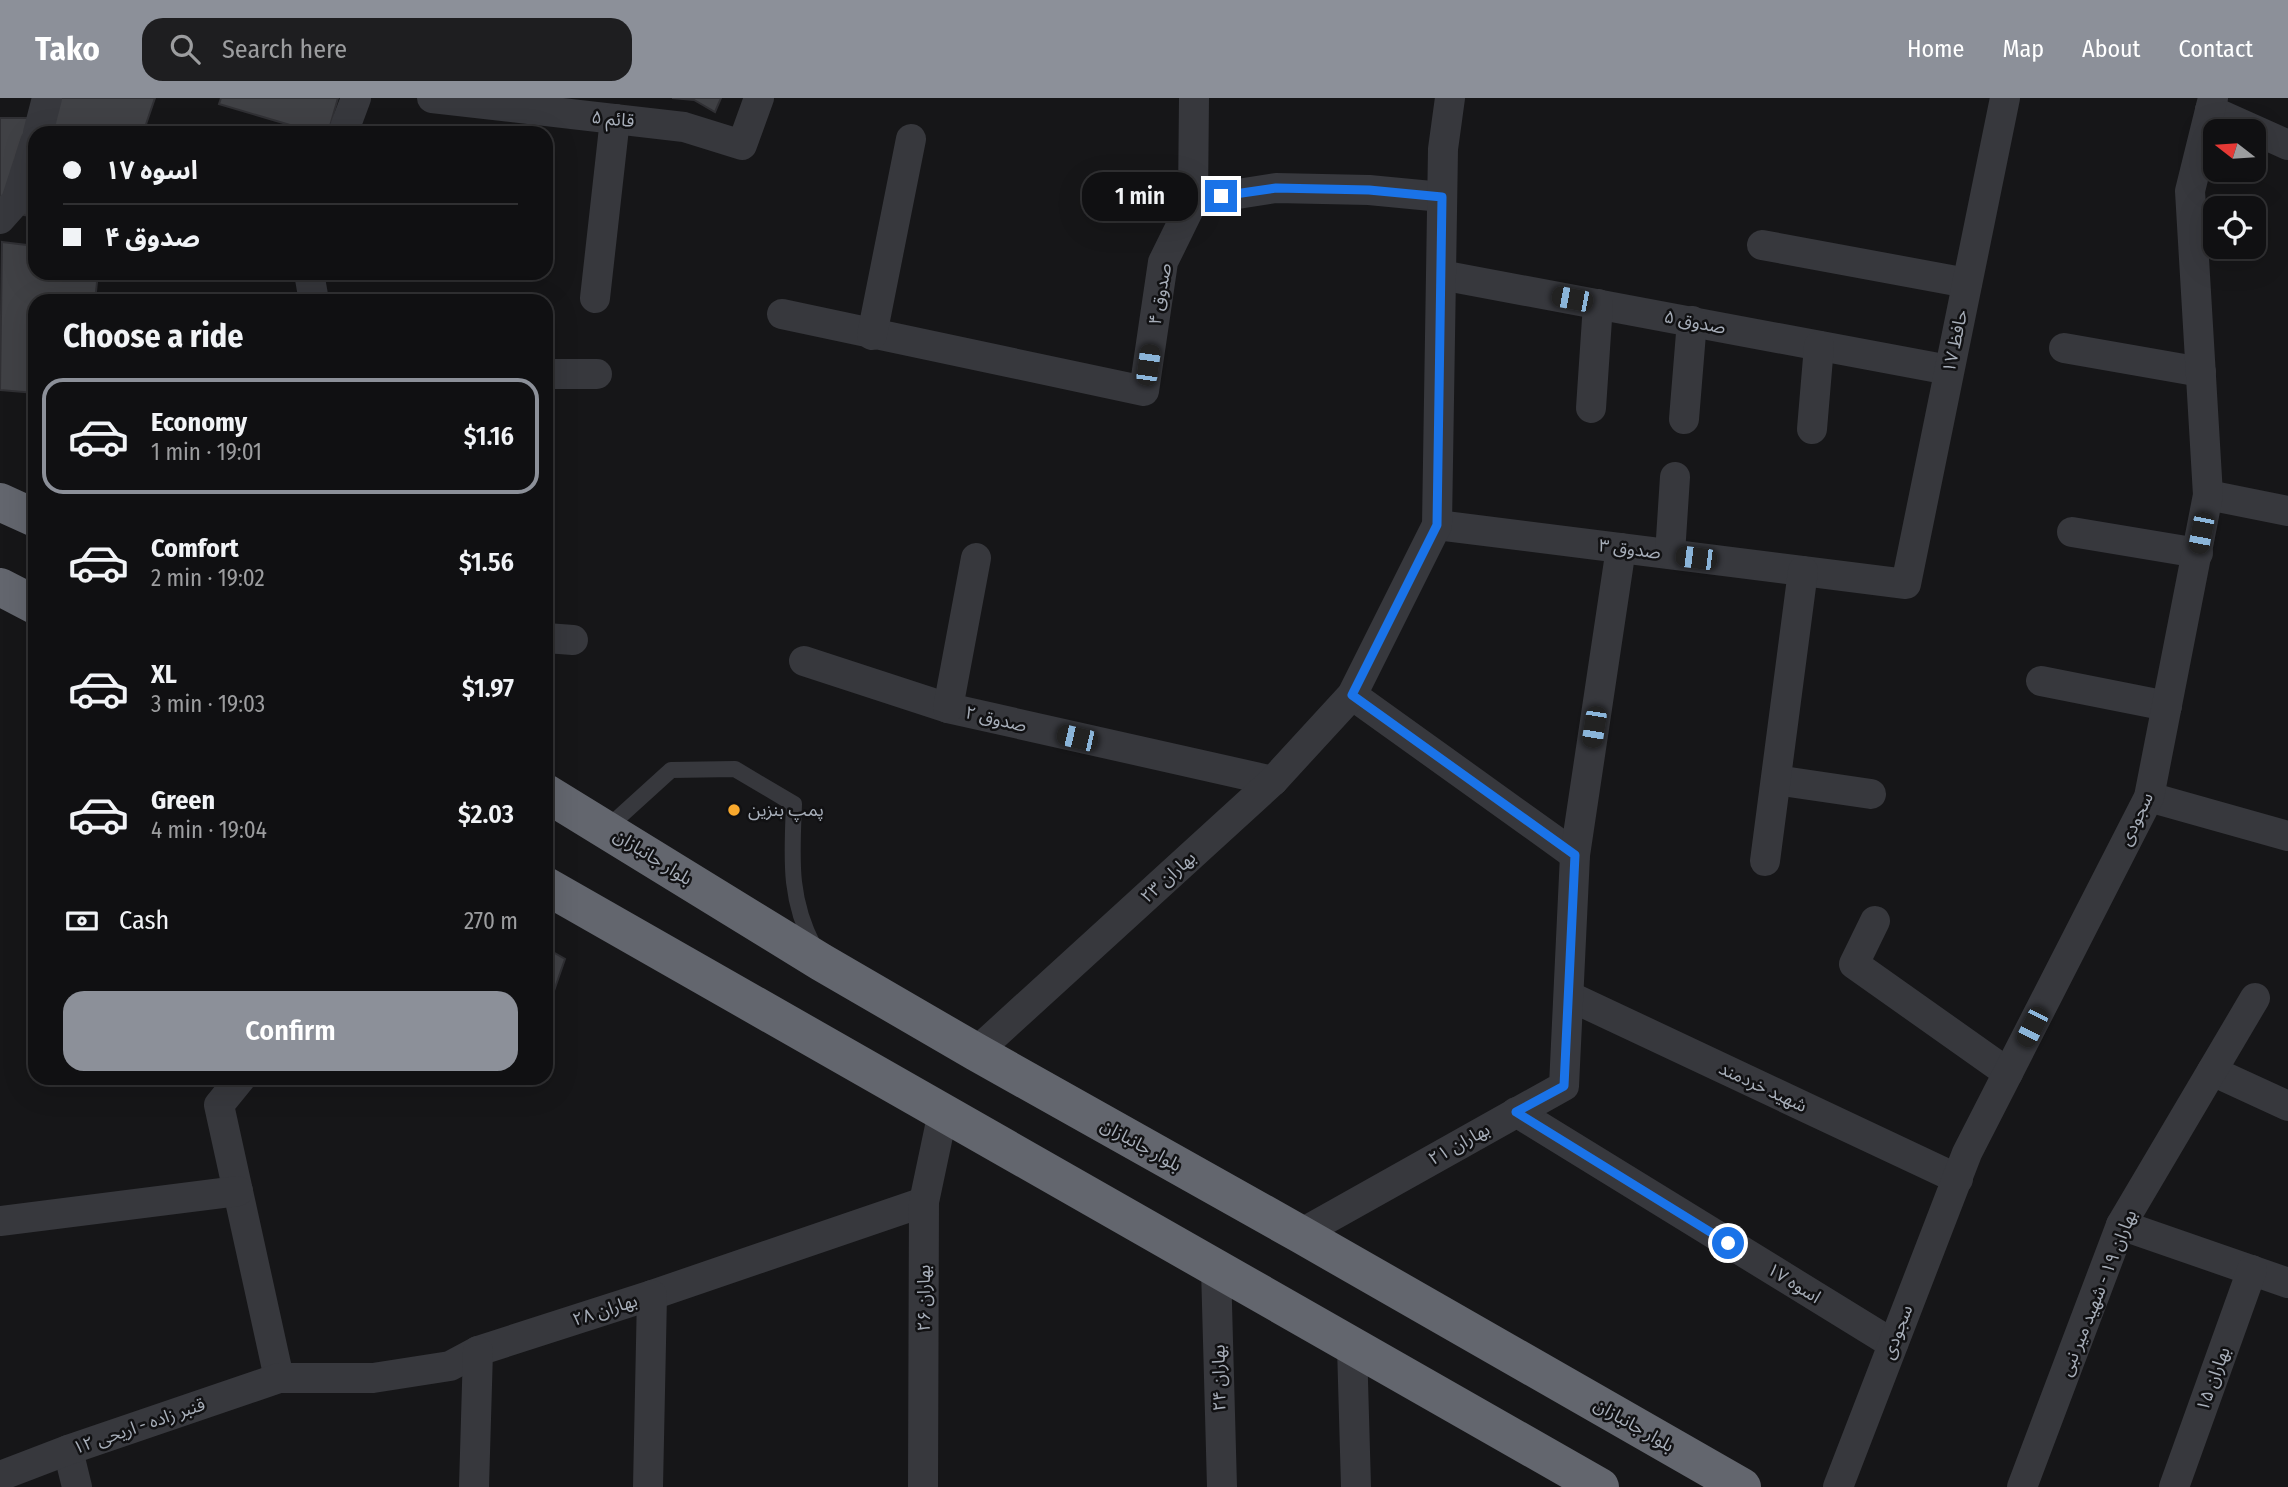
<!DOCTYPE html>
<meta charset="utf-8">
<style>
body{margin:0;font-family:"Fira Sans Condensed","Noto Sans Arabic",sans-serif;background:#1e1e20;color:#f1f3f6;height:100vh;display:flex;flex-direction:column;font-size:26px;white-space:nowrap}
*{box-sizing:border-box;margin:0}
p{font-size:23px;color:#9c9d9f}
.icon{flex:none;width:38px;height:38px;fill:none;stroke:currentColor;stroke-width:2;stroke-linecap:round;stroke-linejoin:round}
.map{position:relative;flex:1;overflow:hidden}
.side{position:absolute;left:28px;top:196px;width:525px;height:791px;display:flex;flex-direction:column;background:#101012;border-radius:21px;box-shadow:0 7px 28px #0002,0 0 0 2px #303032}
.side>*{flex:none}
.hud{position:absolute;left:28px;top:28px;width:525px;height:154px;border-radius:21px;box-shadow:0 7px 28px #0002,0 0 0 2px #303032;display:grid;align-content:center;height:154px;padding:0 35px;background:#101012}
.needle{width:46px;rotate:287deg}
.controls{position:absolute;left:2203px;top:21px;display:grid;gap:14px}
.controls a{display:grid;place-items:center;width:63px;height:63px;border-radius:14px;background:#101012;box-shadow:0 7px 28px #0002,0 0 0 2px #303032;font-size:35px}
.end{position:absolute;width:32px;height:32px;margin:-16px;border:9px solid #1a73e8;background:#fff;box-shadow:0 0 0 4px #fff}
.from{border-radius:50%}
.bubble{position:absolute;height:49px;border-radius:21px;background:#101012;box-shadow:0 7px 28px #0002,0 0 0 2px #303032;font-size:23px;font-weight:600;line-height:49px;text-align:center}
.car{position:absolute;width:21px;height:42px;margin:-21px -10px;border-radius:9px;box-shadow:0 0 5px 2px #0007;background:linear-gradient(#222 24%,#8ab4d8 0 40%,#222 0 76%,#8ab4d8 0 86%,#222 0)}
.hud b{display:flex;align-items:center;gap:24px;height:66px;font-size:26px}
.hud b+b{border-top:2px solid #303032}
.hud i{width:18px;height:18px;background:#f1f3f6}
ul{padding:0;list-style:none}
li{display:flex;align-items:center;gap:21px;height:116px;margin:0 14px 10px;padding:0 21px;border:4px solid transparent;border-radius:21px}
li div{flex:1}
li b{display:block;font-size:26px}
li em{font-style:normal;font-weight:600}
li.active{border-color:#8c9099}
li>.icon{width:63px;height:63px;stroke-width:1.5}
h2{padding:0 35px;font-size:32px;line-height:84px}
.pay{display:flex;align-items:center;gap:18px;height:77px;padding:0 35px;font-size:26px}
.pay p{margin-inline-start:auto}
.action{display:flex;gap:14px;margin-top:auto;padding:14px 35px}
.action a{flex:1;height:80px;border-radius:21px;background:#8c9099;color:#fff;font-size:28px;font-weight:600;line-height:80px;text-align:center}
header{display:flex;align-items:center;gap:42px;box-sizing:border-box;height:98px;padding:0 35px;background:#8c9099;color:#fff}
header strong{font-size:33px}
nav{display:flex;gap:38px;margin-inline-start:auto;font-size:24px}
.search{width:490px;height:63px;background:#1e1e20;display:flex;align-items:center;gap:18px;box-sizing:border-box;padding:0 24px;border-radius:21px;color:#9c9d9f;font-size:26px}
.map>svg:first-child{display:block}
.building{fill:#404145;stroke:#303034;stroke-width:2}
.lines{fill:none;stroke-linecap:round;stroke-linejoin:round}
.lane{stroke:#37383d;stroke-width:16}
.street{stroke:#37383d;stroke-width:30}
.highway{stroke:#63666e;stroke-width:38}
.route{stroke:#1a73e8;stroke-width:9}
.poi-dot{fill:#f9a92d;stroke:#111113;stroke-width:2.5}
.labels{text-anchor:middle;stroke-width:5;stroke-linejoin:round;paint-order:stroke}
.street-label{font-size:18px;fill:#a7aeb9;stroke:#111113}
.poi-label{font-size:18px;fill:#a7aeb9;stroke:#111113;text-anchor:start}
</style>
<header>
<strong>Tako</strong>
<div class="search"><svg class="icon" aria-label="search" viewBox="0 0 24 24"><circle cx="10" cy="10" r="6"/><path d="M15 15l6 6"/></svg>Search here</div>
<nav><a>Home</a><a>Map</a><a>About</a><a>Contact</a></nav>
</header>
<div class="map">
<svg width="2288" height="1389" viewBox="0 0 2288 1389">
<rect width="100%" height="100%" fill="#161618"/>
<g class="building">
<path d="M 60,0 L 155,0 L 143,35 L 49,35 Z"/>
<path d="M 221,0 L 338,0 L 328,35 L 317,35 L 219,6 Z"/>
<path d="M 672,0 L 721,0 L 715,14 L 694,2 Z"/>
<path d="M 0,20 L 32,20 L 7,100 L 0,101 Z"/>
<path d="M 215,29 L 240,35 L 213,35 Z"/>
<path d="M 35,81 L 35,119 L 24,117 Z"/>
<path d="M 2,144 L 35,148 L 35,175 L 98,175 L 95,203 L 35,203 L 35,295 L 0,292 Z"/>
<path d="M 546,850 L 565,861 L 546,916 Z"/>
</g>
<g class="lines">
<path class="lane" d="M 606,731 L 671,672 L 735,671 L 794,706 C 792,759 788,800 814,849"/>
<g class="street">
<path d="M 432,0 L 684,29 L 742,47 L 759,0"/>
<path d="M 2210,12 L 2288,47"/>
<path d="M 38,35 L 47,0"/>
<path d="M 343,35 L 356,0"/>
<path d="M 1193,103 L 1194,0"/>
<path d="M 0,121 L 16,103 L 35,44"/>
<path d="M 1762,147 L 1967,185"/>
<path d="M 309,175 L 314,203"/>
<path d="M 1441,177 L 1949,272"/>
<path d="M 595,200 L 615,21"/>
<path d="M 782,216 L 1144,293 L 1163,164 L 1193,103 L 1276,90 L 1369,92 L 1442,99"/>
<path d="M 872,237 L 911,41"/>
<path d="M 2064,250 L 2201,274"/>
<path d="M 546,276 L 597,276"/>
<path d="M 1591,310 L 1598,206"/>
<path d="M 1684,321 L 1692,223"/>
<path d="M 1812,331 L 1819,248"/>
<path d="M 2208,397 L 2288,413"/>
<path d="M 1437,427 L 1906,486 L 2005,0"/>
<path d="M 2072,434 L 2198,455"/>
<path d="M 1670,456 L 1675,379"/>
<path d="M 546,540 L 573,542"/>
<path d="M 804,563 L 948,610 L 1273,683"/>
<path d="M 2041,583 L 2167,608"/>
<path d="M 1352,597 L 1575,757"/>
<path d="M 948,610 L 976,460"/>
<path d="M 1776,682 L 1871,696"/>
<path d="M 2149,699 L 2288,738"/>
<path d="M 1765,763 L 1803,473"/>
<path d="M 1875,823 L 1854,866 L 2008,975"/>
<path d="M 1569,898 L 1958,1081"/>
<path d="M 976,954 L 1273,683 L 1352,597 L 1437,427 L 1443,51 L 1450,0"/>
<path d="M 2212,973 L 2288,1008"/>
<path d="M 241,980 L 219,1007 L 279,1280"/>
<path d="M 1516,1014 L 1893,1246"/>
<path d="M 0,1123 L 238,1093"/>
<path d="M 2121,1127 L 2288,1185"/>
<path d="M 1300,1136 L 1564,988 L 1575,757 L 1621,450"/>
<path d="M 1216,1170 L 1222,1389"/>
<path d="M 1352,1248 L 1356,1389"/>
<path d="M 68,1352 L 77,1389"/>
<path d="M 0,1378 L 68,1352 L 279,1280 L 373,1280 L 450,1268 L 478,1253 L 652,1197 L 924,1104"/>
<path d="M 474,1389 L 478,1253"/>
<path d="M 648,1389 L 652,1197"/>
<path d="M 923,1389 L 924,1104 L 943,1014"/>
<path d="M 1838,1389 L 1967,1055 L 2149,699 L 2208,397 L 2190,93 L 2213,0"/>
<path d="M 2022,1389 L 2121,1127 L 2255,900"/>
<path d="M 2174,1389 L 2252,1172"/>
</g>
<g class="highway">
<path d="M 0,404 L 35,420"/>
<path d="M 0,489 L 35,507"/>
<path d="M 546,695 L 821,864 L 976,954 L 1300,1136 L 1742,1389"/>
<path d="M 546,788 L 1600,1389"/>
</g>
</g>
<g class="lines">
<path class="route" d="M 1221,98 L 1276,90 L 1369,92 L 1442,99 L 1437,427 L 1352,597 L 1575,757 L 1564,988 L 1516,1014 L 1728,1145"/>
</g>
<circle class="poi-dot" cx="734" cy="712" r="7"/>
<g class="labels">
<g class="street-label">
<text transform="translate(613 21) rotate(6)" y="6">قائم ۵</text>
<text transform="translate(1160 196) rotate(-80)" y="6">صدوق ۴</text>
<text transform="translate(1695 224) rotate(11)" y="6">صدوق ۵</text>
<text transform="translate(1955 243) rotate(-78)" y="6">حافظ ۱۷</text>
<text transform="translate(1630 451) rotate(7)" y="6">صدوق ۳</text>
<text transform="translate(996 621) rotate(13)" y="6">صدوق ۲</text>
<text transform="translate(2136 721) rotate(-65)" y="6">سجودی</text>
<text transform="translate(653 759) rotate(32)" y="6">بلوار جانبازان</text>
<text transform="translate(1168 779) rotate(-42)" y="6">بهاران ۲۳</text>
<text transform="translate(1763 989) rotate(25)" y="6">شهید خردمند</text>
<text transform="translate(1459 1046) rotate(-29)" y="6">بهاران ۲۱</text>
<text transform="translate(1141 1047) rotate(29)" y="6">بلوار جانبازان</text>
<text transform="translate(1794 1185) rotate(32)" y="6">اسوه ۱۷</text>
<text transform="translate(2098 1195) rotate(-68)" y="6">بهاران ۱۹ - شهید میر نبی</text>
<text transform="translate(924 1200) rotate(-90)" y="6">بهاران ۲۶</text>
<text transform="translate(605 1212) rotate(-18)" y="6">بهاران ۲۸</text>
<text transform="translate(1897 1234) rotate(-69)" y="6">سجودی</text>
<text transform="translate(1219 1280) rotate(-91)" y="6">بهاران ۲۴</text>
<text transform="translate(2213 1281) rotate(-70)" y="6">بهاران ۱۵</text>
<text transform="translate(1634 1327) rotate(30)" y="6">بلوار جانبازان</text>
<text transform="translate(139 1328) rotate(-19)" y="6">قنبر زاده - اریحی ۱۲</text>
</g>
<g class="poi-label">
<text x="748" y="718">پمپ بنزین</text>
</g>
</g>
</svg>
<div class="controls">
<a><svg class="needle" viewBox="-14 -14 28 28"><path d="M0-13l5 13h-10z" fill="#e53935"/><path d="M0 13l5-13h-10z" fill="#9c9d9f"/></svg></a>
<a><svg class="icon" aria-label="locate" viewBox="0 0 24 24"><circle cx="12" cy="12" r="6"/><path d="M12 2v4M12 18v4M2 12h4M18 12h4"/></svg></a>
</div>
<i class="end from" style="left:1728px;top:1145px"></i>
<i class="end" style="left:1221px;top:98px"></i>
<div class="bubble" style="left:1082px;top:74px;width:116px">1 min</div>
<i class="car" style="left:1572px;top:201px;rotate:281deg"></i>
<i class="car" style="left:1148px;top:267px;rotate:8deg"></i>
<i class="car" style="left:2201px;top:435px;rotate:191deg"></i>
<i class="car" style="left:1696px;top:460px;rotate:277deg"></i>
<i class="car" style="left:1594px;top:629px;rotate:189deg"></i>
<i class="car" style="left:1077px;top:640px;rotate:283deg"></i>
<i class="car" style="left:2032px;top:929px;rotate:207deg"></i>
<div class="hud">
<b><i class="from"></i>اسوه ۱۷</b>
<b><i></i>صدوق ۴</b>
</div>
<section class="side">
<h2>Choose a ride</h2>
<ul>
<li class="active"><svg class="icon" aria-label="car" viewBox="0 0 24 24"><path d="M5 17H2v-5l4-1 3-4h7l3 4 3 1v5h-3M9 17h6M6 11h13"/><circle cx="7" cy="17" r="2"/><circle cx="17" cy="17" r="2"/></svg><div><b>Economy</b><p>1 min · 19:01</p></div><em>$1.16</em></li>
<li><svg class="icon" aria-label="car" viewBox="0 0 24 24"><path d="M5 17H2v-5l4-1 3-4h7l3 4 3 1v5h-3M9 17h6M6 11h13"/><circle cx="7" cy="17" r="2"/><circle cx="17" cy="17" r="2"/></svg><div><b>Comfort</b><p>2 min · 19:02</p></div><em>$1.56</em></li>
<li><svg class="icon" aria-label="car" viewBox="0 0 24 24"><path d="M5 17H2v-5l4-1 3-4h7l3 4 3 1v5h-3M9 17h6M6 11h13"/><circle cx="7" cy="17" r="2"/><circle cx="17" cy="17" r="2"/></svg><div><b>XL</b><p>3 min · 19:03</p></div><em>$1.97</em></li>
<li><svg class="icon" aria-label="car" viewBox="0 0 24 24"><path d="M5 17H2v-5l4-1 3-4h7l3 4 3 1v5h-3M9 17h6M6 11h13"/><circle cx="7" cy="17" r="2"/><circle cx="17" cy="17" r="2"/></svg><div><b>Green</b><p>4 min · 19:04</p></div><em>$2.03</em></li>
</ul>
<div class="pay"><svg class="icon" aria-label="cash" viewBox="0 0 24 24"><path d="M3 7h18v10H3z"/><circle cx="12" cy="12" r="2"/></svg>Cash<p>270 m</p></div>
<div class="action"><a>Confirm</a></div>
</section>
</div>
